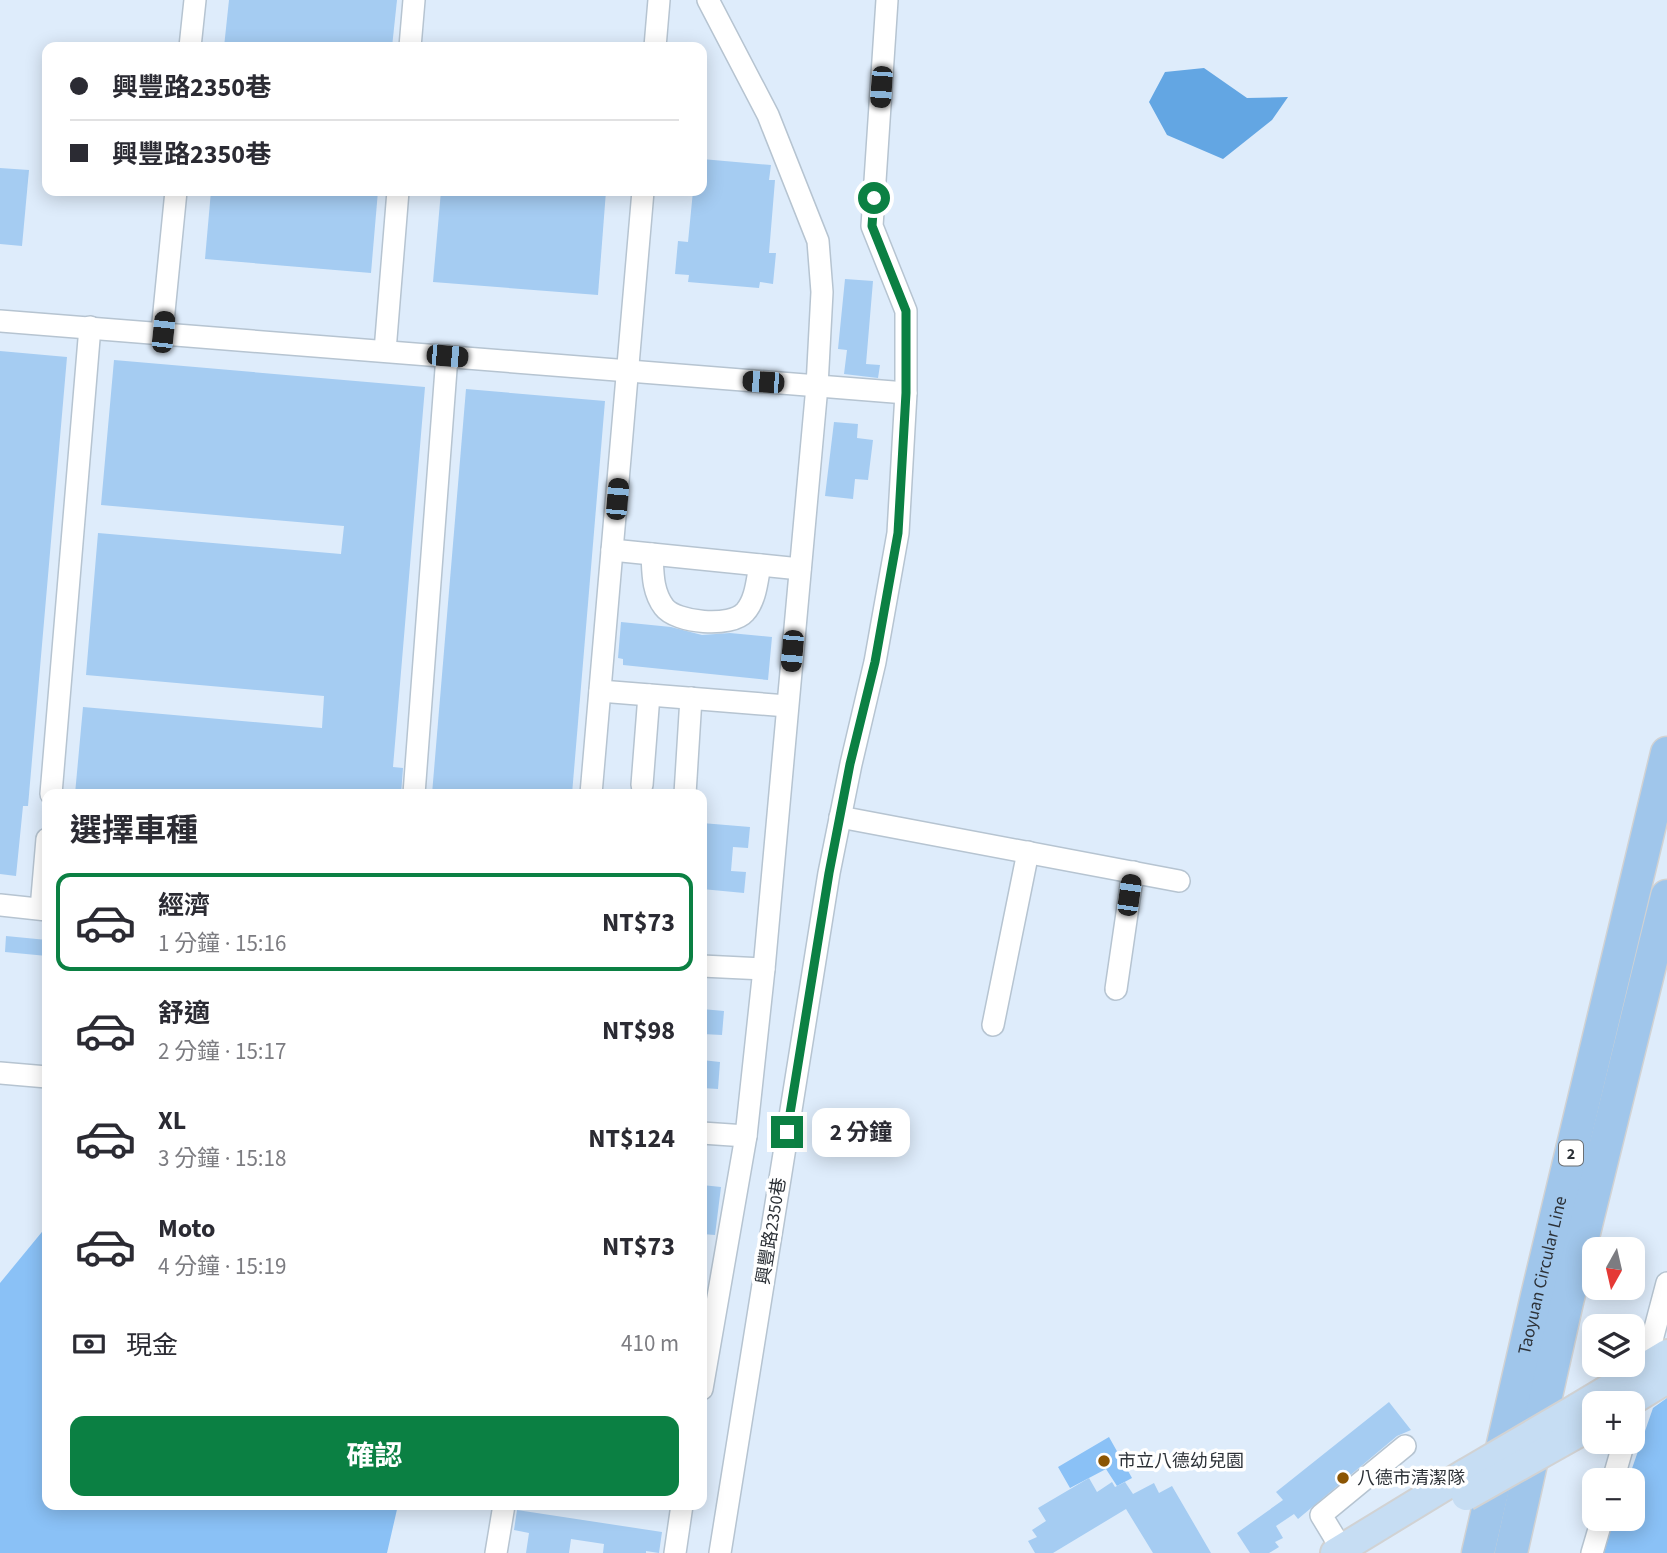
<!DOCTYPE html>
<html lang="zh-TW">
<meta charset="utf-8">
<style>
body{margin:0;font-family:"Source Sans 3","Noto Sans TC",sans-serif;background:#f7f7f7;color:#2b2b33;height:100vh;display:flex;flex-direction:column;font-size:26px;white-space:nowrap}
*{box-sizing:border-box;margin:0}
p{font-size:23px;color:#7c7c81}
.icon{flex:none;width:38px;height:38px;fill:none;stroke:currentColor;stroke-width:2;stroke-linecap:round;stroke-linejoin:round}
.map{position:relative;flex:1;overflow:hidden}
.panel{position:absolute;left:42px;top:789px;width:665px;height:721px;display:flex;flex-direction:column;background:#fff;border-radius:14px;box-shadow:0 4px 18px #0003}
.panel>*{flex:none}
.hud{position:absolute;left:42px;top:42px;width:665px;height:154px;border-radius:14px;box-shadow:0 4px 18px #0003;display:grid;align-content:center;height:154px;padding:0 28px;background:#fff}
.needle{width:46px;rotate:188deg}
.tools{position:absolute;left:1582px;top:1237px;display:grid;gap:14px}
.tools a{display:grid;place-items:center;width:63px;height:63px;border-radius:14px;background:#fff;box-shadow:0 4px 18px #0003;font-size:35px}
.end{position:absolute;width:32px;height:32px;margin:-16px;border:9px solid #0b8043;background:#fff;box-shadow:0 0 0 4px #fff}
.from{border-radius:50%}
.bubble{position:absolute;height:49px;border-radius:14px;background:#fff;box-shadow:0 4px 18px #0003;font-size:23px;font-weight:700;line-height:49px;text-align:center}
.car{position:absolute;width:21px;height:42px;margin:-21px -10px;border-radius:9px;box-shadow:0 0 5px 2px #0007;background:linear-gradient(#222 24%,#8ab4d8 0 40%,#222 0 76%,#8ab4d8 0 86%,#222 0)}
.hud b{display:flex;align-items:center;gap:24px;height:66px;font-size:26px}
.hud b+b{border-top:2px solid #e1e1e2}
.hud i{width:18px;height:18px;background:#2b2b33}
ul{padding:0;list-style:none}
li{display:flex;align-items:center;gap:21px;height:98px;margin:0 14px 10px;padding:0 14px;border:4px solid transparent;border-radius:14px}
li div{flex:1}
li b{display:block;font-size:26px}
li em{font-style:normal;font-weight:700}
li.active{border-color:#0b8043}
li>.icon{width:63px;height:63px;stroke-width:1.5}
h2{padding:0 28px;font-size:32px;line-height:84px}
.pay{display:flex;align-items:center;gap:18px;height:77px;padding:0 28px;font-size:26px}
.pay p{margin-inline-start:auto}
.cta{display:flex;gap:14px;margin-top:auto;padding:14px 28px}
.cta a{flex:1;height:80px;border-radius:14px;background:#0b8043;color:#fff;font-size:28px;font-weight:700;line-height:80px;text-align:center}
.map>svg:first-child{display:block}
.green{fill:#8ac1f6}
.water{fill:#63a6e3}
.building{fill:#a5ccf2}
.lines{fill:none;stroke-linecap:round;stroke-linejoin:round}
.minor-casing{stroke:#b6c4d1;stroke-width:24}
.major-casing{stroke:#d1d2d3;stroke-width:32}
.highway-casing{stroke:#d1d2d3;stroke-width:35}
.minor{stroke:#fff;stroke-width:21}
.major{stroke:#c6ddf3;stroke-width:28}
.highway{stroke:#a0c6eb;stroke-width:32}
.major-bridge-casing{stroke:#d1d2d3;stroke-width:32;stroke-linecap:butt}
.major-bridge{stroke:#c6ddf3;stroke-width:28}
.route{stroke:#0b8043;stroke-width:9}
.poi-dot{fill:#8b5504;stroke:#fff;stroke-width:2.5}
.labels{text-anchor:middle;stroke-width:7;stroke-linejoin:round;paint-order:stroke}
.shield{fill:#fff;stroke:#6b6f73;stroke-width:2}
.shield-label{font-size:16px;font-weight:bold;fill:#2c3137}
.street-label{font-size:18px;fill:#2c3137;stroke:#fff}
.poi-label{font-size:18px;fill:#2c3137;stroke:#fff;text-anchor:start}
</style>
<div class="map">
<svg width="1667" height="1553" viewBox="0 0 1667 1553">
<rect width="100%" height="100%" fill="#deecfb"/>
<g class="green">
<path d="M 46,1227 L 47,1505 L 398,1505 L 387,1553 L 0,1553 L 0,1283 Z"/>
<path d="M 1667,1398 L 1667,1553 L 1604,1553 L 1614,1519 L 1633,1519 L 1633,1480 L 1628,1480 L 1653,1408 Z"/>
<path d="M 1109,1437 L 1132,1478 L 1117,1486 L 1106,1469 L 1070,1488 L 1058,1467 Z"/>
</g>
<path class="water" d="M 1204,68 L 1247,98 L 1288,97 L 1272,120 L 1223,159 L 1167,135 L 1149,102 L 1165,72 Z"/>
<g class="building">
<path d="M 229,0 L 397,0 L 392,47 L 224,47 Z"/>
<path d="M 702,159 L 771,165 L 769,180 L 775,180 L 769,253 L 776,253 L 773,284 L 760,282 L 759,288 L 688,282 L 689,275 L 675,274 L 678,241 L 688,242 L 693,191 L 702,191 Z"/>
<path d="M 0,168 L 29,170 L 22,246 L 0,244 Z"/>
<path d="M 211,191 L 378,191 L 371,273 L 205,259 Z"/>
<path d="M 441,191 L 606,191 L 598,295 L 433,282 Z"/>
<path d="M 845,279 L 873,281 L 866,364 L 880,365 L 878,378 L 844,374 L 847,350 L 838,349 Z"/>
<path d="M 0,351 L 67,357 L 28,806 L 23,806 L 16,876 L 0,874 Z"/>
<path d="M 114,360 L 425,387 L 393,767 L 403,768 L 401,794 L 75,794 L 83,707 L 322,728 L 324,696 L 86,675 L 98,533 L 341,554 L 344,526 L 101,505 Z"/>
<path d="M 466,389 L 605,401 L 572,794 L 432,794 Z"/>
<path d="M 834,422 L 858,424 L 857,438 L 873,440 L 868,480 L 855,479 L 853,499 L 825,496 Z"/>
<path d="M 621,622 L 671,627 L 702,635 L 730,633 L 772,637 L 768,680 L 623,665 L 623,659 L 618,658 Z"/>
<path d="M 702,823 L 750,827 L 748,848 L 733,847 L 731,871 L 746,872 L 744,893 L 702,889 Z"/>
<path d="M 6,936 L 47,940 L 47,956 L 5,952 Z"/>
<path d="M 702,1009 L 724,1011 L 722,1035 L 702,1034 Z"/>
<path d="M 702,1060 L 720,1062 L 718,1089 L 702,1088 Z"/>
<path d="M 702,1185 L 721,1187 L 715,1235 L 702,1234 Z"/>
<path d="M 1389,1402 L 1411,1430 L 1397,1436 L 1298,1519 L 1294,1514 L 1276,1526 L 1283,1538 L 1275,1542 L 1279,1547 L 1269,1553 L 1250,1553 L 1237,1533 L 1283,1500 L 1276,1492 Z"/>
<path d="M 1089,1478 L 1097,1492 L 1112,1482 L 1115,1487 L 1125,1482 L 1133,1494 L 1154,1483 L 1159,1493 L 1172,1486 L 1211,1553 L 1153,1553 L 1126,1509 L 1053,1553 L 1035,1553 L 1028,1541 L 1037,1537 L 1032,1530 L 1046,1521 L 1038,1508 Z"/>
<path d="M 517,1510 L 662,1532 L 659,1553 L 646,1551 L 646,1553 L 603,1553 L 604,1544 L 571,1539 L 569,1553 L 526,1553 L 529,1533 L 514,1530 Z"/>
</g>
<g class="lines">
<g class="minor-casing">
<g id="minor">
<path d="M 190,47 L 195,0"/>
<path d="M 410,47 L 414,0"/>
<path d="M 655,47 L 659,0"/>
<path d="M 0,321 L 906,393"/>
<path d="M 162,332 L 176,191"/>
<path d="M 385,351 L 398,191"/>
<path d="M 612,550 L 800,569"/>
<path d="M 652,554 C 653,572 652,591 664,607 C 676,623 731,628 745,612 C 756,600 757,580 760,565"/>
<path d="M 600,691 L 787,706"/>
<path d="M 642,785 L 649,695"/>
<path d="M 51,794 L 90,327"/>
<path d="M 414,794 L 447,356"/>
<path d="M 591,794 L 643,191"/>
<path d="M 685,794 L 691,698"/>
<path d="M 840,817 L 1179,881"/>
<path d="M 0,905 L 47,910"/>
<path d="M 41,909 L 47,839"/>
<path d="M 702,966 L 764,969"/>
<path d="M 1116,989 L 1133,872"/>
<path d="M 993,1025 L 1028,852"/>
<path d="M 0,1073 L 47,1077"/>
<path d="M 702,1133 L 746,1136"/>
<path d="M 1643,1374 L 1667,1283"/>
<path d="M 702,1389 L 746,1136 L 764,969 L 817,386 L 822,292 L 818,241 L 768,115 L 708,0"/>
<path d="M 1613,1480 L 1624,1442"/>
<path d="M 496,1553 L 504,1505"/>
<path d="M 675,1553 L 682,1505"/>
<path d="M 720,1553 L 829,873 L 851,764 L 875,662 L 898,533 L 906,393 L 906,311 L 872,226 L 887,0"/>
<path d="M 1344,1553 L 1321,1515 L 1405,1446"/>
<path d="M 1592,1553 L 1602,1519"/>
</g>
</g>
<g class="major-casing">
<g id="major">
<path d="M 1626,1404 L 1667,1379"/>
<path d="M 1577,1408 L 1667,1354"/>
<path d="M 1335,1553 L 1466,1473"/>
</g>
</g>
<g class="highway-casing">
<g id="highway">
<path id="s1" d="M 1478,1553 L 1537,1296 L 1667,753"/>
<path d="M 1511,1553 L 1567,1302 L 1667,896"/>
</g>
</g>
<use href="#minor" class="minor"/>
<use href="#major" class="major"/>
<use href="#highway" class="highway"/>
<g class="major-bridge-casing">
<g id="major-bridge">
<path d="M 1466,1473 L 1577,1408"/>
<path d="M 1466,1496 L 1578,1433"/>
</g>
</g>
<use href="#major-bridge" class="major-bridge"/>
</g>
<g class="lines">
<path class="route" d="M 787,1132 L 829,873 L 850,764 L 875,662 L 898,533 L 906,393 L 906,311 L 872,226 L 874,198"/>
</g>
<g class="poi-dot">
<circle cx="1104" cy="1461" r="7"/>
<circle cx="1343" cy="1478" r="7"/>
</g>
<g class="labels">
<rect class="shield" x="1559" y="1140.5" width="24" height="25" rx="5"/>
<g class="shield-label">
<text x="1571" y="1159">2</text>
</g>
<g class="street-label">
<text transform="translate(771 1231) rotate(-81)" y="6">興豐路2350巷</text>
<text dy="6" stroke="none"><textPath href="#s1" startOffset="285">Taoyuan Circular Line</textPath></text>
</g>
<g class="poi-label">
<text x="1118" y="1467">市立八德幼兒園</text>
<text x="1357" y="1484">八德市清潔隊</text>
</g>
</g>
</svg>
<div class="tools">
<a><svg class="needle" viewBox="-14 -14 28 28"><path d="M0-13l5 13h-10z" fill="#e53935"/><path d="M0 13l5-13h-10z" fill="#7c7c81"/></svg></a>
<a><svg class="icon" aria-label="layers" viewBox="0 0 24 24"><path d="M12 4l9 5-9 5-9-5zM3 14l9 5 9-5"/></svg></a>
<a>+</a>
<a>−</a>
</div>
<i class="end from" style="left:874px;top:198px"></i>
<i class="end" style="left:787px;top:1132px"></i>
<div class="bubble" style="left:812px;top:1108px;width:98px">2 分鐘</div>
<i class="car" style="left:881px;top:87px;rotate:184deg"></i>
<i class="car" style="left:163px;top:332px;rotate:6deg"></i>
<i class="car" style="left:447px;top:356px;rotate:95deg"></i>
<i class="car" style="left:763px;top:382px;rotate:274deg"></i>
<i class="car" style="left:617px;top:499px;rotate:5deg"></i>
<i class="car" style="left:792px;top:651px;rotate:185deg"></i>
<i class="car" style="left:1129px;top:895px;rotate:8deg"></i>
<div class="hud">
<b><i class="from"></i>興豐路2350巷</b>
<b><i></i>興豐路2350巷</b>
</div>
<section class="panel">
<h2>選擇車種</h2>
<ul>
<li class="active"><svg class="icon" aria-label="car" viewBox="0 0 24 24"><path d="M5 17H2v-5l4-1 3-4h7l3 4 3 1v5h-3M9 17h6M6 11h13"/><circle cx="7" cy="17" r="2"/><circle cx="17" cy="17" r="2"/></svg><div><b>經濟</b><p>1 分鐘 · 15:16</p></div><em>NT$73</em></li>
<li><svg class="icon" aria-label="car" viewBox="0 0 24 24"><path d="M5 17H2v-5l4-1 3-4h7l3 4 3 1v5h-3M9 17h6M6 11h13"/><circle cx="7" cy="17" r="2"/><circle cx="17" cy="17" r="2"/></svg><div><b>舒適</b><p>2 分鐘 · 15:17</p></div><em>NT$98</em></li>
<li><svg class="icon" aria-label="car" viewBox="0 0 24 24"><path d="M5 17H2v-5l4-1 3-4h7l3 4 3 1v5h-3M9 17h6M6 11h13"/><circle cx="7" cy="17" r="2"/><circle cx="17" cy="17" r="2"/></svg><div><b>XL</b><p>3 分鐘 · 15:18</p></div><em>NT$124</em></li>
<li><svg class="icon" aria-label="car" viewBox="0 0 24 24"><path d="M5 17H2v-5l4-1 3-4h7l3 4 3 1v5h-3M9 17h6M6 11h13"/><circle cx="7" cy="17" r="2"/><circle cx="17" cy="17" r="2"/></svg><div><b>Moto</b><p>4 分鐘 · 15:19</p></div><em>NT$73</em></li>
</ul>
<div class="pay"><svg class="icon" aria-label="cash" viewBox="0 0 24 24"><path d="M3 7h18v10H3z"/><circle cx="12" cy="12" r="2"/></svg>現金<p>410 m</p></div>
<div class="cta"><a>確認</a></div>
</section>
</div>
